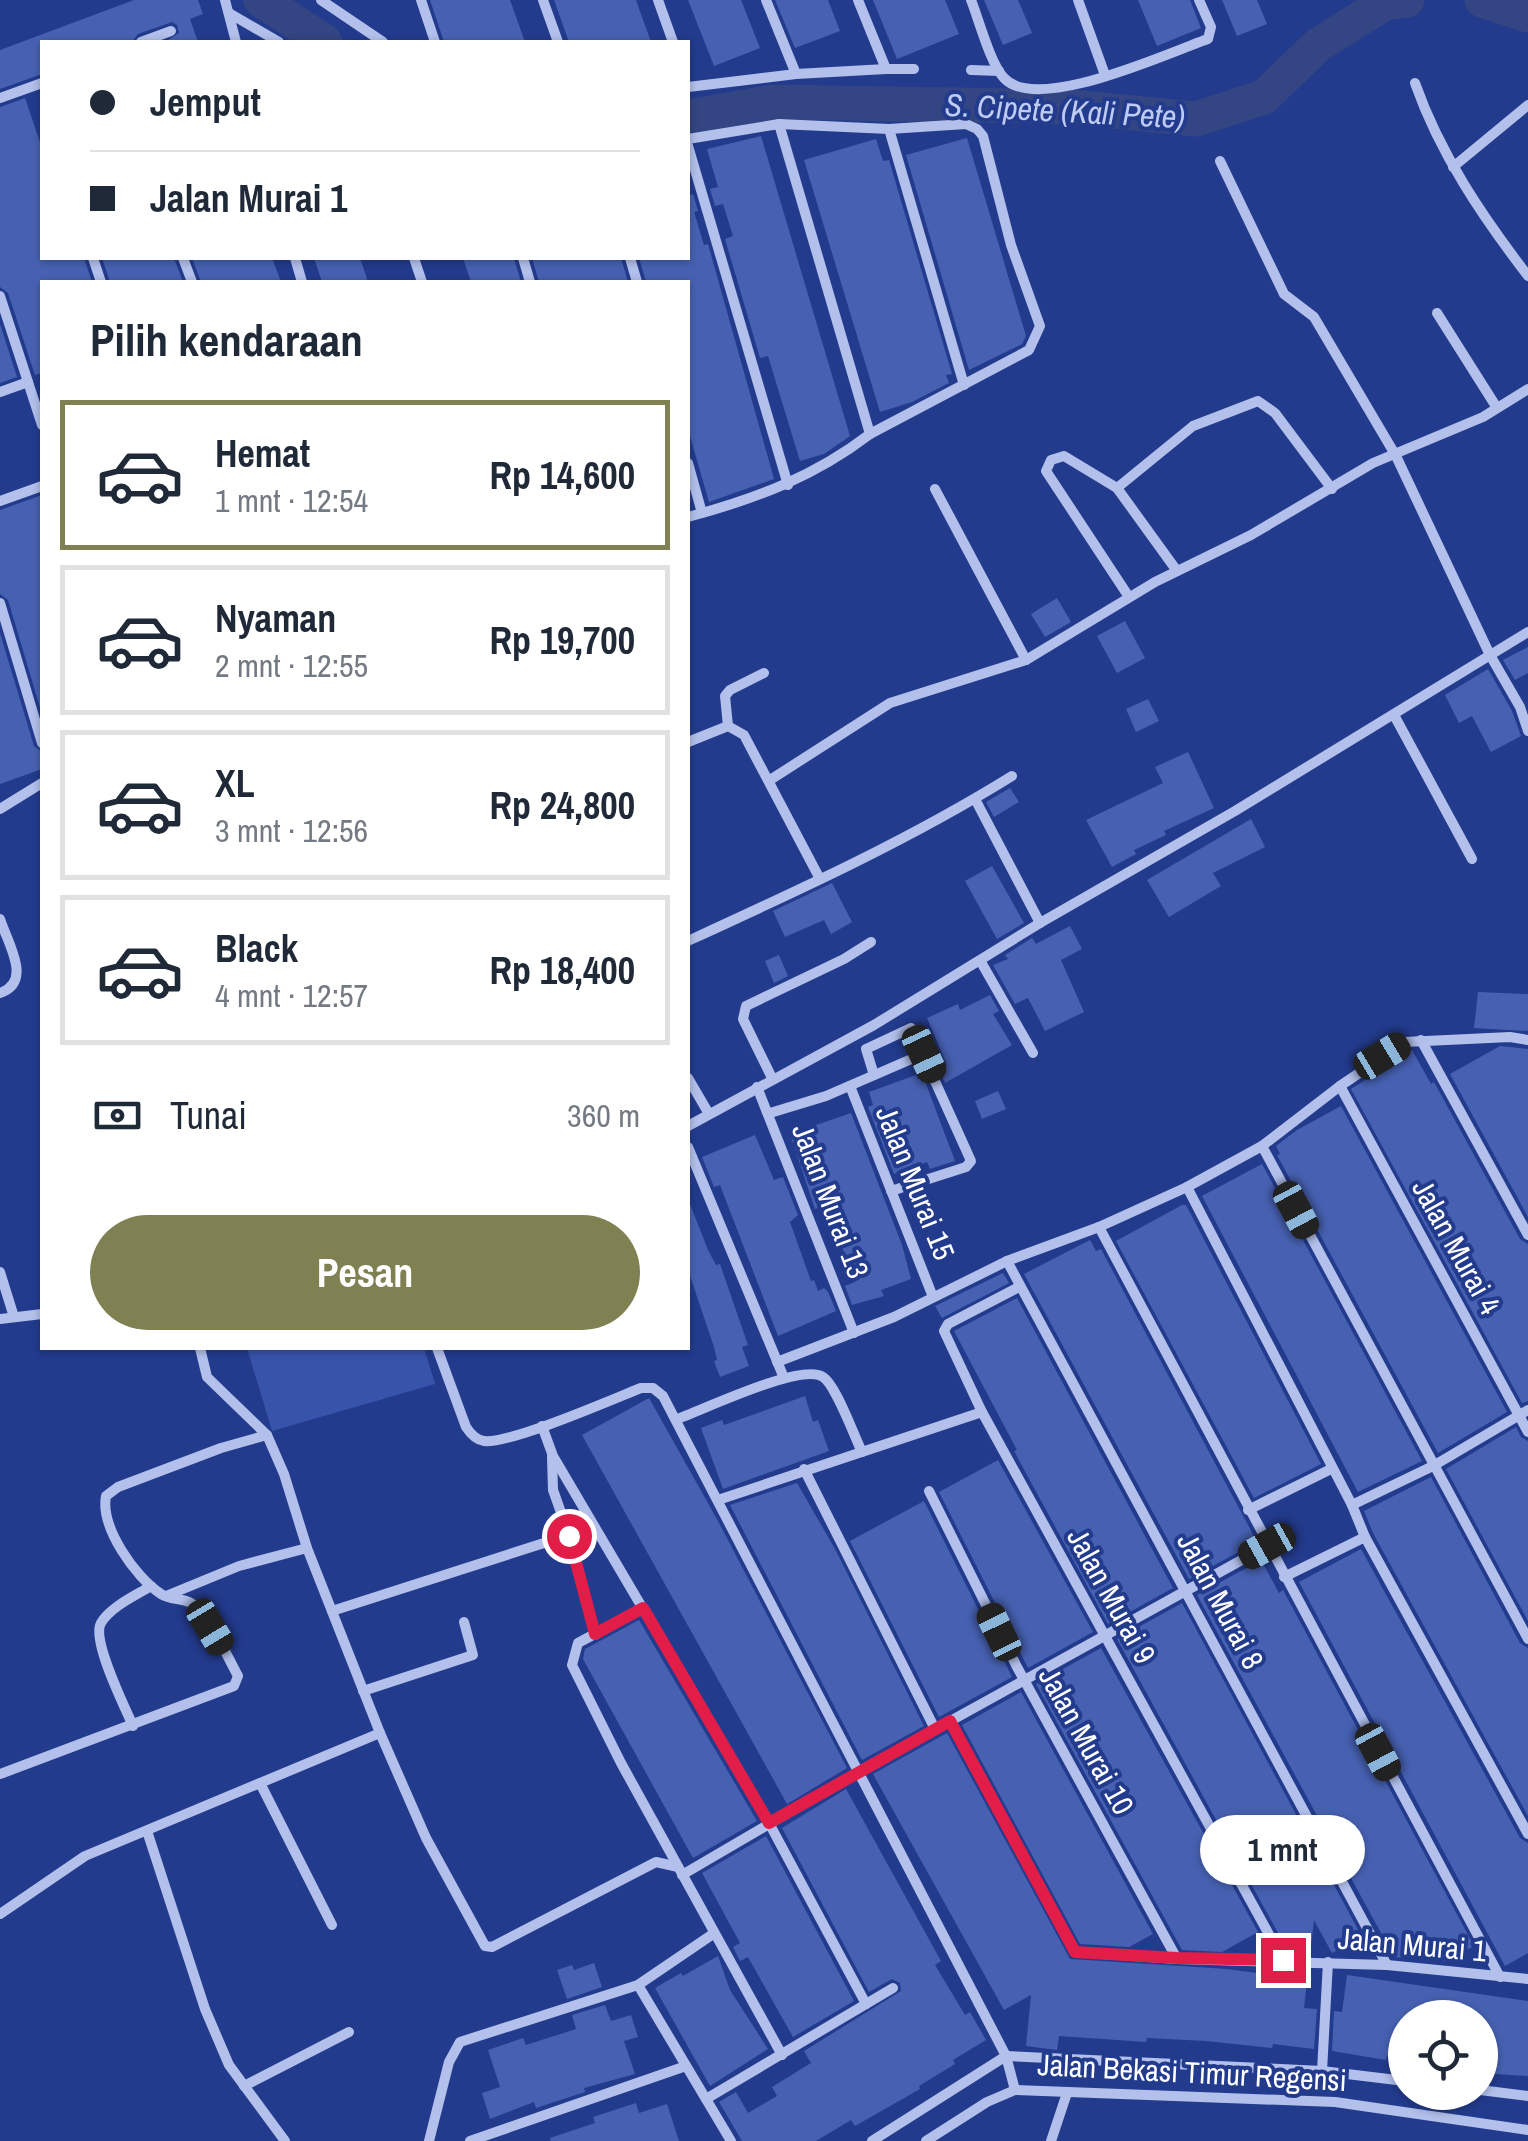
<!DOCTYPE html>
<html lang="id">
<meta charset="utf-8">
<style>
body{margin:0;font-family:"Archivo Narrow",sans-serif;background:#f6f6f7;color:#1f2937;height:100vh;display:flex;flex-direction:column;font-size:38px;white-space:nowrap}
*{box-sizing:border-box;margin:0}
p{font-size:32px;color:#747a83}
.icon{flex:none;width:55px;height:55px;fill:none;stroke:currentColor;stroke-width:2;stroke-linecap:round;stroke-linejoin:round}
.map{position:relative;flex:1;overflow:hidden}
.drawer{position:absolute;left:40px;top:280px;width:650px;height:1070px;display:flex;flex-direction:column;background:#fff;border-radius:0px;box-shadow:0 2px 8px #0004}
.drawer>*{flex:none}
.banner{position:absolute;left:40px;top:40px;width:650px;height:220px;border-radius:0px;box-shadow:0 2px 8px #0004;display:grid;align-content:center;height:220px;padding:0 50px;background:#fff}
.fabs{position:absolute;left:1388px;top:2000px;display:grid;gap:20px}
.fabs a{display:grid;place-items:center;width:110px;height:110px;border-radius:50%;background:#fff;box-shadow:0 2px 8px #0004;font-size:50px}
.end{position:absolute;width:45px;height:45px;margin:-22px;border:12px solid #e11d48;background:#fff;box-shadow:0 0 0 5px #fff}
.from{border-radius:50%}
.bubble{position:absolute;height:70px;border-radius:35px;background:#fff;box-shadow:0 2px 8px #0004;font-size:32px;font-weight:700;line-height:70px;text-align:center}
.car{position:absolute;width:30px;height:60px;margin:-30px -15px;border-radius:12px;box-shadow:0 0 8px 2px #0007;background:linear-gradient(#222 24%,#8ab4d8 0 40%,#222 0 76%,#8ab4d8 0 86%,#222 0)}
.banner b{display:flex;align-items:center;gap:35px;height:95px;font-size:38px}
.banner b+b{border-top:2px solid #e0e1e3}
.banner i{width:25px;height:25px;background:#1f2937}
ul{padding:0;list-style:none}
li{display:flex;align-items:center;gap:30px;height:150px;margin:0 20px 15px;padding:0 30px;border:5px solid #e0e1e3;border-radius:0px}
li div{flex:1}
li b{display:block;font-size:38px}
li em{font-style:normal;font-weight:700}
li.selected{border-color:#808153}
li>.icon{width:90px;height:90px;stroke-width:1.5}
h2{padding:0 50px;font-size:45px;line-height:120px}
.pay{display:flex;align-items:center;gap:25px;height:110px;padding:0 50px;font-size:38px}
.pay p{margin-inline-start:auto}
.primary-button{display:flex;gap:20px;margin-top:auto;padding:20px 50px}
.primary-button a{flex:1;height:115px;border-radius:60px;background:#808153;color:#fff;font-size:40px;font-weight:700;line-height:115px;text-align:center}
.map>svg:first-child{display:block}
.green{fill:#3753aa}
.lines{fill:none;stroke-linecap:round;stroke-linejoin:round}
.river{stroke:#334582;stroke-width:35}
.building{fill:#4761b2}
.street{stroke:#b2c0eb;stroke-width:10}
.route{stroke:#e11d48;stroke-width:12}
.labels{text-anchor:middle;stroke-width:8;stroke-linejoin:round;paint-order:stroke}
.street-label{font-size:30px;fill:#fff;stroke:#233b8d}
.water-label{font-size:32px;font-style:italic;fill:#becbf2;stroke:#233b8d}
</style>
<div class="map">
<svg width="1528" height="2141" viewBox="0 0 1528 2141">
<rect width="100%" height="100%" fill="#233b8d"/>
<path class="green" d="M 247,1348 L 424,1348 L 435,1384 L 272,1431 Z"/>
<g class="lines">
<g class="river">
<path d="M 261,0 L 325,42"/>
<path d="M 1482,0 L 1528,15"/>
<path d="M 688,117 L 772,102 L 1071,107 L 1196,119 L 1264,97 L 1318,45 L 1385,3 L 1407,0"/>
</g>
</g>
<g class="building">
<path d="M 134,0 L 198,0 L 203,14 L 190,19 L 198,42 L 165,42 L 179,33 L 177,25 L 172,22 L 138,34 L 132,42 L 42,42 L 42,74 L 0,89 L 0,50 Z"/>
<path d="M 430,0 L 510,0 L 525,42 L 444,42 Z"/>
<path d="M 554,0 L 636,0 L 651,42 L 569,42 Z"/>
<path d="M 688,0 L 741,0 L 760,48 L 714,66 Z"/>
<path d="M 775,0 L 828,0 L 840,31 L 795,48 Z"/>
<path d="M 873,0 L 945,0 L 959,34 L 897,59 Z"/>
<path d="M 984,0 L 1018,0 L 1032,33 L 1003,45 Z"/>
<path d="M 1138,0 L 1190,0 L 1201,28 L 1157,46 Z"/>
<path d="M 1222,0 L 1257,0 L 1267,24 L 1237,36 Z"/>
<path d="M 25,98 L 42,148 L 42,258 L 84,258 L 92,282 L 42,282 L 42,373 L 35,375 L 8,293 L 0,287 L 0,107 Z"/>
<path d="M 761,136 L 850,436 L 824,454 L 800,461 L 768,356 L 760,358 L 725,239 L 733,236 L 723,204 L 715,206 L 710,189 L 718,187 L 707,149 Z"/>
<path d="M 967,138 L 1026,336 L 1022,344 L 969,370 L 906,155 Z"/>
<path d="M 876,139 L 883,161 L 889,160 L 952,374 L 946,375 L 949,383 L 912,402 L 880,412 L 804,160 Z"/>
<path d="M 693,194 L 698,211 L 694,212 L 704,245 L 708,244 L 774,479 L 709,502 L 688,429 L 688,282 L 646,282 L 639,258 L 688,258 L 688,196 Z"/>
<path d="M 102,258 L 174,258 L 183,282 L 110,282 Z"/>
<path d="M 192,258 L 272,258 L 281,282 L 201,282 Z"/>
<path d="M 314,258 L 360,258 L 368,282 L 322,282 Z"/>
<path d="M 463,258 L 514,258 L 521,282 L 471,282 Z"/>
<path d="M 532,258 L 621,258 L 628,282 L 539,282 Z"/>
<path d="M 0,324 L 17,377 L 0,383 Z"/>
<path d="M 42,495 L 42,714 L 8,600 L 0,594 L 0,510 Z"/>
<path d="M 1057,598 L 1071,622 L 1045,637 L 1031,614 Z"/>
<path d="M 1125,621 L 1145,658 L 1117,673 L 1097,636 Z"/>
<path d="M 0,633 L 34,746 L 42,752 L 42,769 L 0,784 Z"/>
<path d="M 1528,647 L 1528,673 L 1515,680 L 1503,660 Z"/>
<path d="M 1488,669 L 1512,711 L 1521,736 L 1491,752 L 1472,716 L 1459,723 L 1445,695 Z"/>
<path d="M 1148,699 L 1159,721 L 1136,732 L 1126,709 Z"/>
<path d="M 1188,752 L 1214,808 L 1164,831 L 1166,835 L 1134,850 L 1136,854 L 1112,867 L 1086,820 L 1163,783 L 1155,767 Z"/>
<path d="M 1010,788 L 1019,802 L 994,817 L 986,802 Z"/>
<path d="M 1251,819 L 1265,847 L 1213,873 L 1221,886 L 1169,917 L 1147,880 Z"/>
<path d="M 992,866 L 1024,923 L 997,939 L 965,881 Z"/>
<path d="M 832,883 L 852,922 L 831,934 L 824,920 L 785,937 L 773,911 Z"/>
<path d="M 1070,926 L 1082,949 L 1061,960 L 1084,1012 L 1045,1031 L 1028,998 L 1015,1004 L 993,965 L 1008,959 L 1005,955 L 1032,938 L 1036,944 Z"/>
<path d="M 779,955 L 788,976 L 774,983 L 765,961 Z"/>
<path d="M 1478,992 L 1528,994 L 1528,1031 L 1474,1028 Z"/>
<path d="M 990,995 L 999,1011 L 993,1014 L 1012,1045 L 945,1083 L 939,1069 L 947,1065 L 927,1018 L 958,1004 L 960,1010 Z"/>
<path d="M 1500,1046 L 1528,1049 L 1528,1217 L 1450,1074 Z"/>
<path d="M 1412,1050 L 1431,1084 L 1434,1082 L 1520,1239 L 1528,1244 L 1528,1401 L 1522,1403 L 1351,1089 Z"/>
<path d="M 916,1075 L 918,1079 L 923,1076 L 955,1161 L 930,1169 L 927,1162 L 894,1174 L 868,1107 L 873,1105 L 869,1092 Z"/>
<path d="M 998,1091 L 1006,1109 L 982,1119 L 975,1101 Z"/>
<path d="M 1341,1106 L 1507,1412 L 1438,1453 L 1277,1155 L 1280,1154 L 1276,1146 L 1297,1130 Z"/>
<path d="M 851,1113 L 902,1245 L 911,1279 L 881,1290 L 884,1296 L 852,1305 L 845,1286 L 855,1282 L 838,1236 L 825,1206 L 815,1209 L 790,1134 Z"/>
<path d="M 755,1135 L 774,1180 L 783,1177 L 798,1215 L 790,1222 L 811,1281 L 814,1280 L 818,1291 L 824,1288 L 828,1292 L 836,1311 L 778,1336 L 720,1185 L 714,1187 L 702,1157 Z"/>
<path d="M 1262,1164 L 1422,1461 L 1358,1492 L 1202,1196 Z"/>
<path d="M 688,1199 L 708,1250 L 716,1265 L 720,1264 L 748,1345 L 742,1347 L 749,1366 L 720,1377 L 714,1361 L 717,1360 L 714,1347 L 688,1270 Z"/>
<path d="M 1182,1205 L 1186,1205 L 1321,1464 L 1254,1498 L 1116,1241 Z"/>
<path d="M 1090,1240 L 1096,1251 L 1101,1249 L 1257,1542 L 1189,1579 L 1024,1274 Z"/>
<path d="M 1003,1273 L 1009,1283 L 942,1318 L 935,1306 Z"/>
<path d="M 1017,1298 L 1173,1588 L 1108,1624 L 1014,1451 L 1017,1450 L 954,1331 Z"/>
<path d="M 805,1396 L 813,1422 L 818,1420 L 829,1451 L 723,1489 L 701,1428 L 722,1420 L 724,1425 Z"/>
<path d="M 649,1398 L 718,1521 L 847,1768 L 787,1804 L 582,1435 Z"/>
<path d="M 1516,1427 L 1521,1437 L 1528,1441 L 1528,1621 L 1446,1469 Z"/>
<path d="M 998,1460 L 1093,1632 L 1028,1668 L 939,1492 Z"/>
<path d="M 1431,1477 L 1520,1643 L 1528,1648 L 1528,1816 L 1373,1533 L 1364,1511 Z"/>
<path d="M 797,1483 L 835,1549 L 924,1726 L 862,1760 L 730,1505 Z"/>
<path d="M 924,1501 L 1012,1677 L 939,1717 L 850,1541 Z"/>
<path d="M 1361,1549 L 1520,1838 L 1528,1843 L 1528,1953 L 1505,1966 L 1299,1582 Z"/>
<path d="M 1261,1560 L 1279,1593 L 1283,1590 L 1474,1946 L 1444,1962 L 1433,1943 L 1406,1958 L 1394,1957 L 1197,1595 Z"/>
<path d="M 1182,1603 L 1362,1937 L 1332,1953 L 1314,1920 L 1310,1954 L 1289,1953 L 1117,1639 Z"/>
<path d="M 639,1620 L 757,1821 L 693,1858 L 583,1659 L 585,1649 Z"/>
<path d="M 1101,1648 L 1258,1932 L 1222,1952 L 1182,1950 L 1036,1684 Z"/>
<path d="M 1021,1692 L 1153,1934 L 1129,1947 L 1080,1944 L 962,1725 Z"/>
<path d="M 947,1733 L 1070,1959 L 1227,1969 L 1286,1977 L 1286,1971 L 1308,1972 L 1304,2008 L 1317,2009 L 1314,2049 L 1273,2044 L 1272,2048 L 1206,2041 L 1147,2038 L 1146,2042 L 1059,2036 L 1057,2050 L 1026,2046 L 1031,1995 L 1004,2010 L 873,1774 Z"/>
<path d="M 846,1789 L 941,1961 L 935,1965 L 965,2015 L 970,2012 L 986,2040 L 953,2060 L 955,2064 L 919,2086 L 920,2089 L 855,2126 L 851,2120 L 816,2141 L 742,2141 L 719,2102 L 736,2092 L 748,2113 L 777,2096 L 772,2087 L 811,2063 L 804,2051 L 901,1991 L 900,1983 L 892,1979 L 869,1992 L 782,1828 Z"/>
<path d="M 766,1836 L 854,2001 L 793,2037 L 748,1957 L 740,1961 L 733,1947 L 740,1943 L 702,1873 Z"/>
<path d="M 718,1956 L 730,1990 L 768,2049 L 710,2086 L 655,1988 L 681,1973 L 683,1976 Z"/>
<path d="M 594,1963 L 602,1987 L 567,1999 L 557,1970 L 572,1965 L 574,1970 Z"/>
<path d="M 1347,1975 L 1528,2001 L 1528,2076 L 1480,2073 L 1480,2018 L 1405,2018 L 1405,2058 L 1387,2056 L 1386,2060 L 1332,2051 L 1334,2011 L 1342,2012 Z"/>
<path d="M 605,2005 L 611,2021 L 631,2015 L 638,2037 L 624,2041 L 635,2074 L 584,2088 L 585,2092 L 536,2108 L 534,2102 L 490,2119 L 482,2093 L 500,2087 L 488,2050 L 523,2038 L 526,2045 L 576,2029 L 572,2015 Z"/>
<path d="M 636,2103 L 639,2113 L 667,2104 L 679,2141 L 551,2141 L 550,2138 L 595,2123 L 593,2117 Z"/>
</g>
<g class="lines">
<g class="street">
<path d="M 225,0 L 236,42"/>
<path d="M 321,0 L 383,42"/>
<path d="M 421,0 L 435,42"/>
<path d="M 543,0 L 558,42"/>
<path d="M 658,0 L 673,42"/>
<path d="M 766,0 L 796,74"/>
<path d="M 858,0 L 886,69 L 914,69"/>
<path d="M 971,0 C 979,20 990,63 1004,78 C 1037,114 1167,53 1208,39 L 1211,27 L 1199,0"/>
<path d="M 1078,0 L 1105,75"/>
<path d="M 229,13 L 279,42"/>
<path d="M 141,42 L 171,31"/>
<path d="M 971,70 L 999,71"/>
<path d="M 1415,83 C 1440,154 1482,216 1528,276"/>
<path d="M 688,87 L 796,74 L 886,69"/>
<path d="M 0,98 L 42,83"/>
<path d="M 779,124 L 870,434"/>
<path d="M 889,129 L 964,385"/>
<path d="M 688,139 L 779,124 L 889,129 L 966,124 L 977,129 L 983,136 L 1011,245 L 1040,326 L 1029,350 L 870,434 C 814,477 755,499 688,517"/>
<path d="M 688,146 L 788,485"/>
<path d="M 1220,161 L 1284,294 L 1314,317 L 1396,456 L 1490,655 L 1520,707 L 1528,731"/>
<path d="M 1453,167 L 1528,105"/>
<path d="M 93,258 L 101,282"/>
<path d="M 183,258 L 192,282"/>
<path d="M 295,258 L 302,282"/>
<path d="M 414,258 L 422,282"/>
<path d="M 523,258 L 530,282"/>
<path d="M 630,258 L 637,282"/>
<path d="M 0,296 L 42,425"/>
<path d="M 1437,313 L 1497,408"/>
<path d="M 0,392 L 28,382"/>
<path d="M 688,463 L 702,513"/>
<path d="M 1117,488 L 1193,426 L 1258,401 L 1275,413 L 1332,489"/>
<path d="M 935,489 L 1026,660"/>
<path d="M 0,501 L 42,486"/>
<path d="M 1129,597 L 1046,471 L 1051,460 L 1064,456 L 1117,488 L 1177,571"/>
<path d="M 0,603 L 42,743"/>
<path d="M 1394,715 L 1472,859"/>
<path d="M 728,726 L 725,696 L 730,690 L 764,673"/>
<path d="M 688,742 L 728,726 L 744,735 L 820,879"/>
<path d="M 770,780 L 890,703 L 1026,660 L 1155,582 L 1251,535 L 1373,463 L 1483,417 L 1528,389"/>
<path d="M 975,799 L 1040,923"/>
<path d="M 0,809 L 42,783"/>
<path d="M 0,919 C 8,944 33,982 0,993"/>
<path d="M 688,941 C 797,891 909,840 1012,776"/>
<path d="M 981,962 L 1033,1053"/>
<path d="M 1421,1040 L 1528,1235"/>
<path d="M 874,1075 L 866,1049 L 911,1028 L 971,1161 L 966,1167 L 891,1191"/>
<path d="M 688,1078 L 709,1114"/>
<path d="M 772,1078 L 743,1019 L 746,1006 L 844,959 L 871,942"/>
<path d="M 850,1086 L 933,1297"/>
<path d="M 1340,1086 L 1528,1432"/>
<path d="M 757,1087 L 854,1333"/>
<path d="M 770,1113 L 826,1096 L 923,1054"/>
<path d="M 688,1126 L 874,1025 L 1040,923 L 1235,811 L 1528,632"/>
<path d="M 1262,1146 L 1528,1639"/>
<path d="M 688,1147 L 784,1378"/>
<path d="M 1187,1187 L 1352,1505 L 1365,1537 L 1528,1834"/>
<path d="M 1099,1227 L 1500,1977"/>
<path d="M 1007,1261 L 1387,1965"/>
<path d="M 0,1272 L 14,1317"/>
<path d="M 1019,1287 L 948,1324 L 944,1331 L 982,1412 L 1283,1960"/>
<path d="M 0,1319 L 42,1314"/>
<path d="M 437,1348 L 466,1427 C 470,1433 476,1440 484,1441 C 510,1444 611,1400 641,1388 L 653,1388 L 663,1396 L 1006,2056 L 1015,2090"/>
<path d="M 777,1362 L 894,1317 L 1007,1261 L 1099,1227 L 1187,1187 L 1262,1146 L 1340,1086 L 1405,1042 L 1510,1037 L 1528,1040"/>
<path d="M 677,1419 C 703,1410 802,1362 823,1377 C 836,1385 854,1436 862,1452"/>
<path d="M 542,1426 L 553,1456 L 769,1823 L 866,2004"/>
<path d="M 552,1457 L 553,1490 L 569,1535 L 595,1635"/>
<path d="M 804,1469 L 935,1729"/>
<path d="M 929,1491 L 1017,1667 L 1177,1959"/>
<path d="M 718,1500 L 982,1412"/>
<path d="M 1352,1505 L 1433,1466 L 1528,1410"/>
<path d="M 1248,1510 L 1331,1469"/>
<path d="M 1284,1577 L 1365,1537"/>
<path d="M 166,1596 L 239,1566 L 307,1548"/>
<path d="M 643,1608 L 578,1643 L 572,1665 L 621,1763 L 782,2055"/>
<path d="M 332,1611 L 569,1535"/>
<path d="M 363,1691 L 473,1655 L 464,1622"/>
<path d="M 950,1721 L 1075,1952 L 1177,1959 L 1387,1965 L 1528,1979"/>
<path d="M 133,1726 C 125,1707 91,1640 101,1623 C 110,1607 135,1596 151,1586"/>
<path d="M 380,1733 L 426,1838 L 485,1946 L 492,1947 L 656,1862 L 678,1867"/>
<path d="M 0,1774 L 234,1686 L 238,1676 C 228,1658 208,1613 191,1603 C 182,1598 170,1600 161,1594 C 135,1577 100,1527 106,1496 L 118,1487 L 221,1448 L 267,1435"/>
<path d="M 260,1783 L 332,1925"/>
<path d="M 147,1831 L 205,2009 L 229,2065 L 285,2141"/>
<path d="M 682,1875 L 858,1772 L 1267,1546"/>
<path d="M 0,1914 L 85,1856 L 380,1733 L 307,1548 L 284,1474 L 267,1435 L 207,1377 L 200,1348"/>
<path d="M 638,1985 L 731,2141"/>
<path d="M 1322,2071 L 1328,1962"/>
<path d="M 244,2086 L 349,2032"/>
<path d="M 1480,2090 L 1528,2096"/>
<path d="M 706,2099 L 893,1988"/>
<path d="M 429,2141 L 449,2062 L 460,2042 L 638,1985 L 713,1934"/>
<path d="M 470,2141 L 686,2066"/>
<path d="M 872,2141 L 1006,2056 L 1322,2071 L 1405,2081"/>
<path d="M 926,2141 L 987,2102 L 1015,2090 L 1335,2102 L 1528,2130"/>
<path d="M 1051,2141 L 1067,2093"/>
</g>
</g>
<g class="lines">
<path class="route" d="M 569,1536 L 595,1634 L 643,1608 L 769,1823 L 950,1721 L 1075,1952 L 1177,1958 L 1283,1960"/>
</g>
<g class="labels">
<g class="street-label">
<text transform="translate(915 1183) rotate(68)" y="10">Jalan Murai 15</text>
<text transform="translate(830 1201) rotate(69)" y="10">Jalan Murai 13</text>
<text transform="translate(1456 1247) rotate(61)" y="10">Jalan Murai 4</text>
<text transform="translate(1111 1596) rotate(61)" y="10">Jalan Murai 9</text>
<text transform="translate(1220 1601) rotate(62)" y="10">Jalan Murai 8</text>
<text transform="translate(1086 1741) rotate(61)" y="10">Jalan Murai 10</text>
<text transform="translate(1412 1945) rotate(5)" y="10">Jalan Murai 1</text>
<text transform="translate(1192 2073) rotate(3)" y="10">Jalan Bekasi Timur Regensi</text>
</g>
<g class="water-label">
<text transform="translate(1065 111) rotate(3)" y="11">S. Cipete (Kali Pete)</text>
</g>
</g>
</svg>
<div class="fabs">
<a><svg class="icon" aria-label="locate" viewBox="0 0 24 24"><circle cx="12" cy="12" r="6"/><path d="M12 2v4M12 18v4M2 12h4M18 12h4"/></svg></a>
</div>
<i class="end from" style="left:569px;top:1536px"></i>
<i class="end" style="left:1283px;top:1960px"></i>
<div class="bubble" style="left:1200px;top:1815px;width:165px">1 mnt</div>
<i class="car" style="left:924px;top:1054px;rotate:155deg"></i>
<i class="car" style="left:1382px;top:1056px;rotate:59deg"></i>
<i class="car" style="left:1296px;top:1210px;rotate:152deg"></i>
<i class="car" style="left:1267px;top:1546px;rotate:241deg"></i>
<i class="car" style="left:210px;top:1627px;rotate:149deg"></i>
<i class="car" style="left:999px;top:1632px;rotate:334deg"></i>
<i class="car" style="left:1378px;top:1752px;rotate:152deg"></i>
<div class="banner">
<b><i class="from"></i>Jemput</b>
<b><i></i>Jalan Murai 1</b>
</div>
<section class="drawer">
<h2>Pilih kendaraan</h2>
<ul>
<li class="selected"><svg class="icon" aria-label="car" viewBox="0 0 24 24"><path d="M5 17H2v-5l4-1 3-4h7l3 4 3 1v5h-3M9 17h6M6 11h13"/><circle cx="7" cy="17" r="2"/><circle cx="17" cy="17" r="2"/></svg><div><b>Hemat</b><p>1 mnt · 12:54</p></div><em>Rp 14,600</em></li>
<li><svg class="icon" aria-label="car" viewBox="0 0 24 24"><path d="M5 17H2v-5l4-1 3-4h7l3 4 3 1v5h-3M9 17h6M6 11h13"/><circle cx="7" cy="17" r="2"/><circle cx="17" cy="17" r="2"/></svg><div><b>Nyaman</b><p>2 mnt · 12:55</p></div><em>Rp 19,700</em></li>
<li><svg class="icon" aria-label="car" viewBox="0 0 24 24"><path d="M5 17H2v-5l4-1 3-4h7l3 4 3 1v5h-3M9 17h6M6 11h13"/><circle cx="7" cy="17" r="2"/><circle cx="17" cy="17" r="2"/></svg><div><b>XL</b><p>3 mnt · 12:56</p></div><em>Rp 24,800</em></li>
<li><svg class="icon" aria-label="car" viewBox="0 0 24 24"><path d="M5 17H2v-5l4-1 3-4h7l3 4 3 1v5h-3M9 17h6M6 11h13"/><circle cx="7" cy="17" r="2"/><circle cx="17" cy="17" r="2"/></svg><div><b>Black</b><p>4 mnt · 12:57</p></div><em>Rp 18,400</em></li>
</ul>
<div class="pay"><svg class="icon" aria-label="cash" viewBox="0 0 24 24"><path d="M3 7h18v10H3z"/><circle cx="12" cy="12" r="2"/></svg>Tunai<p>360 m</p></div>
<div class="primary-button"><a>Pesan</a></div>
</section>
</div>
